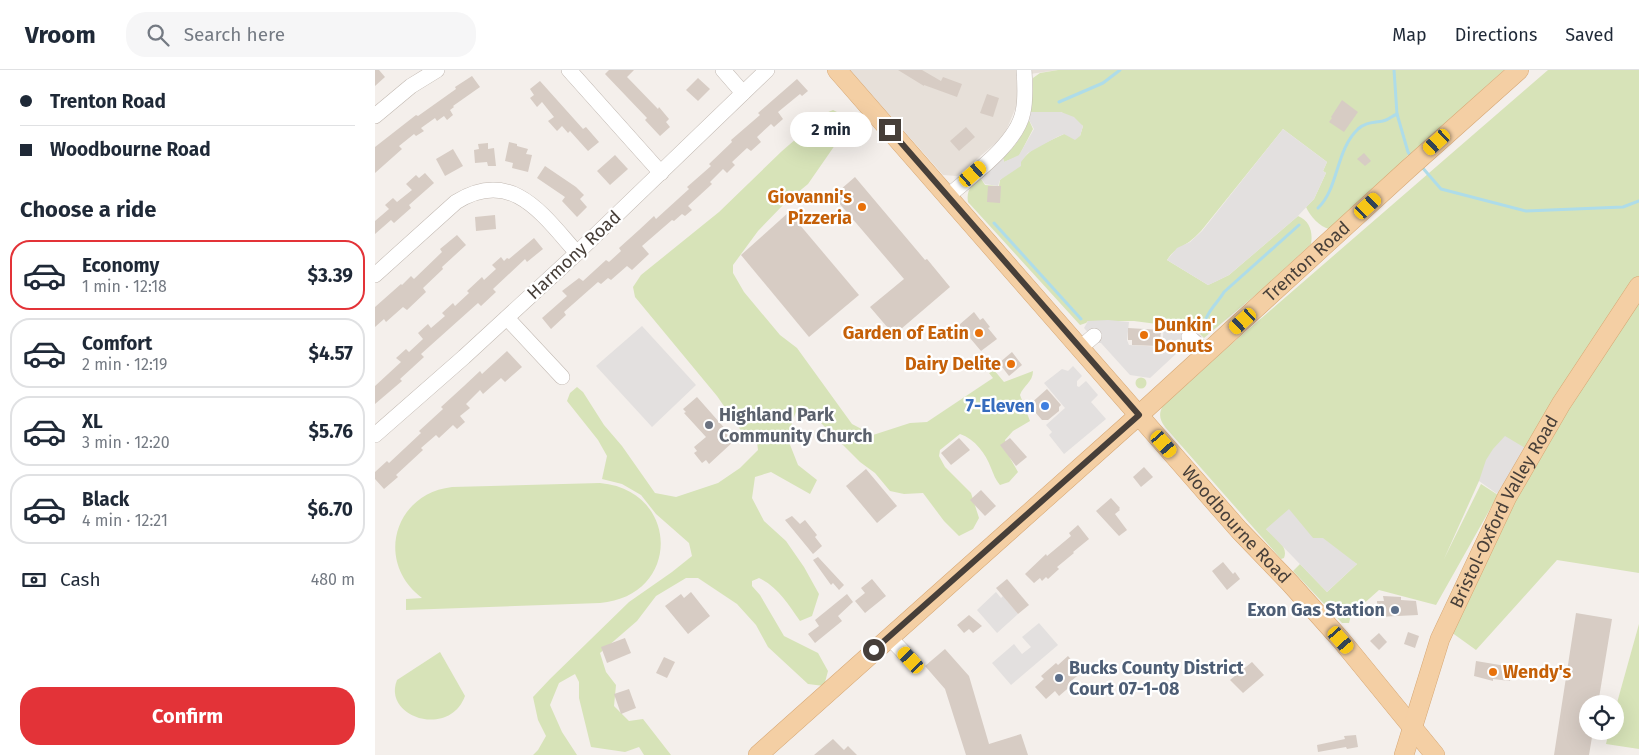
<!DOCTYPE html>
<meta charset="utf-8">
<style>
body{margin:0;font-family:"Fira Sans",sans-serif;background:#f6f6f7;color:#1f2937;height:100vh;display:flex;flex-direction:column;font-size:19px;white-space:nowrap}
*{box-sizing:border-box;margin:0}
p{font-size:16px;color:#747a83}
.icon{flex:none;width:28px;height:28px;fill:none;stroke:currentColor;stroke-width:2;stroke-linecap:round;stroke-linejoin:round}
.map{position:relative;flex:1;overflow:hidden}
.details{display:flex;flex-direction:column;background:#fff;width:375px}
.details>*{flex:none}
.top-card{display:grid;align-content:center;height:110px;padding:0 20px;background:#fff}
.tools{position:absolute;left:1204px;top:625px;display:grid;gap:10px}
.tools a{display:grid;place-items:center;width:45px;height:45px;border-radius:50%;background:#fff;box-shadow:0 5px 20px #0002;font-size:25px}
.end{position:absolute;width:22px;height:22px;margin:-11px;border:6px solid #473f39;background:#fff;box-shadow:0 0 0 2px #fff}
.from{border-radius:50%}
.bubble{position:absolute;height:35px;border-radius:18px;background:#fff;box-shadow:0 5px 20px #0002;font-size:16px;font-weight:700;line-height:35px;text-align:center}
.car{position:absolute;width:15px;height:30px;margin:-15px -8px;border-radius:6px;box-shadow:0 0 4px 1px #0007;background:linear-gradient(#f5c518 24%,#345 0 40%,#f5c518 0 76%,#345 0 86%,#f5c518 0)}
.top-card b{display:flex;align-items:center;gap:18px;height:48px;font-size:19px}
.top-card b+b{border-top:1px solid #e0e1e3}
.top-card i{width:12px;height:12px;background:#1f2937}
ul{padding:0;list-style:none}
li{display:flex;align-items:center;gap:15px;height:70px;margin:0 10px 8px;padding:0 10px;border:2px solid #e0e1e3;border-radius:20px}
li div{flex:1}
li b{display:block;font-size:19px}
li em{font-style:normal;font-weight:700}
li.current{border-color:#e33338}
li>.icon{width:45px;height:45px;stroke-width:1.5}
h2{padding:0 20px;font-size:22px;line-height:60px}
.pay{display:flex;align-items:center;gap:12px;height:55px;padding:0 20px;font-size:19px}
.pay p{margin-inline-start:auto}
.primary-button{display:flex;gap:10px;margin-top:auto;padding:10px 20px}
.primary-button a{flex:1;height:58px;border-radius:20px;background:#e33338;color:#fff;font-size:20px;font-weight:700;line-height:58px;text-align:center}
header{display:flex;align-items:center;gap:30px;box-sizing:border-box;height:70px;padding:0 25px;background:#fff;border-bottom:1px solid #e0e1e3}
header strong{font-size:24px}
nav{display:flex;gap:28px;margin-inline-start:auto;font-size:18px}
.search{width:350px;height:45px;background:#f6f6f7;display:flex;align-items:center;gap:12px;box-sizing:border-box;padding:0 18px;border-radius:20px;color:#747a83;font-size:19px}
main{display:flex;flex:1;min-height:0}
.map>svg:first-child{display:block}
.residential{fill:#e7e0d9}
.green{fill:#d7e3b8}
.parking{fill:#e3e0df}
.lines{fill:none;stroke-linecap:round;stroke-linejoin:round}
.stream{stroke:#aedce9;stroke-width:3}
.building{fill:#d7ccc4}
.minor-casing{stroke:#c1b8b1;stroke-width:16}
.major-casing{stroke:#d7a875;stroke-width:20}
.minor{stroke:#fff;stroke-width:15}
.major{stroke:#f4cfa4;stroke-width:19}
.route{stroke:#473f39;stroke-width:6}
.food-dot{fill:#e8710a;stroke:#fff;stroke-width:2}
.shop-dot{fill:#3f7fe0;stroke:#fff;stroke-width:2}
.worship-dot{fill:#6b7280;stroke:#fff;stroke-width:2}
.service-dot{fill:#5c6f8a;stroke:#fff;stroke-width:2}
.labels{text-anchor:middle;stroke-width:4.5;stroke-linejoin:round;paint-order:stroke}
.food-label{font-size:18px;font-weight:bold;fill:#c56008;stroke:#fff;text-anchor:end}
.street-label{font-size:18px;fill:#473f39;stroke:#fff}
.shop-label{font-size:18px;font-weight:bold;fill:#366cbe;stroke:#fff;text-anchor:end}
.worship-label{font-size:18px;font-weight:bold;fill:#5b616d;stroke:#fff;text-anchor:start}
.service-label{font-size:18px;font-weight:bold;fill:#4e5e75;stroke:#fff;text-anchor:end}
</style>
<header>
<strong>Vroom</strong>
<div class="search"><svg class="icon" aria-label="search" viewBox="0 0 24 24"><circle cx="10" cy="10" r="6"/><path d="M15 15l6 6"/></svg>Search here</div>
<nav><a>Map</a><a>Directions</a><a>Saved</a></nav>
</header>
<main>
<section class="details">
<div class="top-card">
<b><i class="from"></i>Trenton Road</b>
<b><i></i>Woodbourne Road</b>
</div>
<h2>Choose a ride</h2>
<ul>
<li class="current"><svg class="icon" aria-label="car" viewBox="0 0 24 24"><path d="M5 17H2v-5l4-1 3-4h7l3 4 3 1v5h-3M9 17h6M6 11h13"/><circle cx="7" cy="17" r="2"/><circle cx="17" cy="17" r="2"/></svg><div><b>Economy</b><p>1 min · 12:18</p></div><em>$3.39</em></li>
<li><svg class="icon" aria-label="car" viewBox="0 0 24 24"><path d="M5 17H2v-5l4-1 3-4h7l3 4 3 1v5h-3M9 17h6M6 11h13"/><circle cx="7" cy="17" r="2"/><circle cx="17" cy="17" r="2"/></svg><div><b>Comfort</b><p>2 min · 12:19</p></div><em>$4.57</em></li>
<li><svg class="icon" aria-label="car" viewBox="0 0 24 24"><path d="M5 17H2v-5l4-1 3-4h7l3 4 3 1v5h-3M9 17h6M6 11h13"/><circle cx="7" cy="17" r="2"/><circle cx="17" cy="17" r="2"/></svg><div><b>XL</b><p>3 min · 12:20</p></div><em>$5.76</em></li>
<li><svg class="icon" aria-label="car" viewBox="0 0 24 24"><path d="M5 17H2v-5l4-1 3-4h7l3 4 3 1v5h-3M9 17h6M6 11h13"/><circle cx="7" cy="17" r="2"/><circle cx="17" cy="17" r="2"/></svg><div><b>Black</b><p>4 min · 12:21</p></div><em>$6.70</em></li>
</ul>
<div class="pay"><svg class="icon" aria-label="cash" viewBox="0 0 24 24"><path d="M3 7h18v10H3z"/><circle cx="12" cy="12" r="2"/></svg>Cash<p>480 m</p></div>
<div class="primary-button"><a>Confirm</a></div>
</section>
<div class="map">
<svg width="1264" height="685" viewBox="0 0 1264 685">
<rect width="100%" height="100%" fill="#f4efeb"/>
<path class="residential" d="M 475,0 L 683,0 L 641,6 L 643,32 L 629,66 L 582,106 L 568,105 Z"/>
<g class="green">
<path d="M 683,0 L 1129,0 L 1039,82 L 1034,84 L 1024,95 L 954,159 C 945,157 935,146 931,137 L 939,129 L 951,103 L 948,101 L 952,92 L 908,59 L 826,161 C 822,165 818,169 814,172 C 805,178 798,180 792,190 L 833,215 L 854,205 L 923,146 C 935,151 938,162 936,174 L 890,217 L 829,268 L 820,259 L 759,251 L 713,251 L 711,253 L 705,255 L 593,132 C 591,120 597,115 605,107 L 610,115 L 624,116 L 625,110 L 659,78 L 689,64 L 705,66 L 708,56 L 686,42 L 656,42 L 658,8 L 665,3 Z"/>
<path d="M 1173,0 L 1264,0 L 1264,503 L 1182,490 L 1101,580 L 1076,562 L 1151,408 L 1104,411 L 1069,489 L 1106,414 L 1123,425 L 1061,535 L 1004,520 L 976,545 L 974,553 L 967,553 L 918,501 L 925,494 L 952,522 L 982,494 L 938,468 L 891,459 C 899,467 914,476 909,488 L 906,489 L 790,357 C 785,350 783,344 788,336 L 853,277 Z"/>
<path d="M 458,40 L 468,45 L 472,53 L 467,65 L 433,114 L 410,133 L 383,161 L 358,195 L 358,203 L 369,222 L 405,265 L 422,278 L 477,354 L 498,365 L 535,353 L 552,352 L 618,308 L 614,303 L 619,300 L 629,312 L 658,301 C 658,312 648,316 645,325 L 655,351 L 638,361 L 630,370 L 635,388 L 643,402 L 634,412 L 625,415 C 620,409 619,405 616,398 C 611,384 600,369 585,364 L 565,380 L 564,386 L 570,397 L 596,423 L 604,448 L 598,459 L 584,466 L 569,451 L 548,423 L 529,424 L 515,421 L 500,403 L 485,392 L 437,344 L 422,339 L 412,367 L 423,395 L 442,410 L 435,424 L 396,402 L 380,407 L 377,428 L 389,451 L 411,471 L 429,497 L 444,524 L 437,546 L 425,551 C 413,534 403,517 384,508 L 377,511 L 377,516 L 385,525 L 409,566 L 443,583 L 453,601 L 449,616 L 433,614 L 393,577 L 381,555 L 362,534 L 323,508 L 311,508 L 281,526 L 262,551 L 225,583 L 231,602 L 241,615 L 239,636 L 254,651 L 268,649 L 296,685 L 269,685 L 264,677 L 250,682 L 216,677 L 204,628 L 204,612 L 200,604 L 184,613 L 175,635 L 187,662 L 202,685 L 158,685 L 163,680 L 171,666 L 163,650 L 158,627 L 175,609 L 254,532 L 297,502 L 317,486 L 314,473 L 281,444 L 266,425 L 247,414 L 227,409 L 232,386 L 223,370 L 192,331 L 195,323 L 202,317 L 208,322 L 229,355 L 247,376 L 280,423 L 301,427 L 343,413 L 365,398 L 383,380 L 382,372 L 367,362 L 342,326 L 260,227 L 258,217 L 266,205 L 344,142 L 407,81 L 451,43 Z"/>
<path d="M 654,50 L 658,59 L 644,86 L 629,92 L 628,88 C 640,77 648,65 654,50 Z"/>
<circle cx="766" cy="313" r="5.5"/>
<path d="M 225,413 C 305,420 307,526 225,533 L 31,540 L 31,529 L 47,528 C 0,493 18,424 77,417 Z"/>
<path d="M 1264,554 L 1264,679 L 1231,674 L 1234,661 L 1240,661 L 1240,640 Z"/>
<path d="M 65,582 L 90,626 C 74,669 7,647 22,610 Z"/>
</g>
<g class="parking">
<path d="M 656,42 L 686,42 L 699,47 L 708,56 L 705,66 L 700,70 L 689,64 L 682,67 L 653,83 L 646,92 L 646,96 L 625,110 L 623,116 L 610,114 L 605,107 L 628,88 L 629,92 L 644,85 L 659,59 L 654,50 Z"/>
<path d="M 908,59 L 952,92 L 948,101 L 951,103 L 939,129 L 922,147 L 854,205 L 840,212 L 833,215 L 792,190 L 802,178 L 815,172 L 827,161 Z"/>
<path d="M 733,250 L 754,252 L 752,270 L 754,275 L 787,277 L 789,256 L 814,259 L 815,261 L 820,260 L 828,268 L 815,280 L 813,277 L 810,277 L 803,282 L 775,308 L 755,305 L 726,273 L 723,273 L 709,258 L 713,251 Z"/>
<path d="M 267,256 L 321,315 L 277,357 L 221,296 Z"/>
<path d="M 698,296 L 707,306 L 702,311 L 702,316 L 704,317 L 711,311 L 723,325 L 716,332 L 731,349 L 689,384 L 674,365 L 677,362 L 671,355 L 690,338 L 669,313 L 687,299 L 693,301 Z"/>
<path d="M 1130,366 L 1152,379 L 1128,428 L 1104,411 L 1111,390 L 1118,379 Z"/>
<path d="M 914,439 L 938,468 L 948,468 L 982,494 L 952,522 L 891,459 Z"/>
<path d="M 621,522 L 626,528 L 628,526 L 643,544 L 622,563 L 602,540 Z"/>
<path d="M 664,553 L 683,575 L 636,615 L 617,593 L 639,574 L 647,584 L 656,577 L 647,567 Z"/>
</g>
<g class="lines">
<g class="stream">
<path d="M 1019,0 L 1022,44 L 1033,82 L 1036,86"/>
<path d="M 684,32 L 728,13 L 745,0"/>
<path d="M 1046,96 L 1066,119 L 1151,141 L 1248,137 L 1264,131"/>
<path d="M 943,138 C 964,118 960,81 983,59 C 991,52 998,53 1008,51 C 1013,50 1017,46 1022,44"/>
<path d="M 619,153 L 706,249"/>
<path d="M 826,258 C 829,253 831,248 834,243 C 838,236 845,229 849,222 L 924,155"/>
</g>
</g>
<g class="building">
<path d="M 0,0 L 4,0 L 10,7 L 0,16 Z"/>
<path d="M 234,0 L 259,0 L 252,7 L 283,39 L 284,37 L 294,49 L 291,52 L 295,57 L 285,66 L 270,50 L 272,48 L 230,4 Z"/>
<path d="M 523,0 L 547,0 L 566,11 L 568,7 L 587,14 L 582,27 L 549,15 L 549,16 Z"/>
<path d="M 97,6 L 105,17 L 78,36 L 79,37 L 75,40 L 78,45 L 72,50 L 69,46 L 62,51 L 60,48 L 46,58 L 49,61 L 41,66 L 39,64 L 24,76 L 27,79 L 0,103 L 0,77 L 41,45 L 43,46 L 81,19 L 80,17 Z"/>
<path d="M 323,8 L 335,19 L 323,31 L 311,20 Z"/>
<path d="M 422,9 L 433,21 L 427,26 L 425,24 L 403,42 L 408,49 L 399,57 L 396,54 L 382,67 L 386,72 L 376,81 L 372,78 L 357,92 L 360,95 L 352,103 L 348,99 L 335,112 L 337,114 L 313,136 L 317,140 L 310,146 L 307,144 L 299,151 L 297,150 L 267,176 L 274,184 L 257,200 L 252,196 L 236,210 L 233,208 L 226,214 L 223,212 L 189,242 L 191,245 L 176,259 L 167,248 L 192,226 L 187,221 L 204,208 L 208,211 L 231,190 L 234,192 L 246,181 L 244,178 L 264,160 L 279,146 L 281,149 L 314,119 L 312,117 L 336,96 L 334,94 L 357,72 L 356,70 L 385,45 L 383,43 Z"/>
<path d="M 165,11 L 208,59 L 211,57 L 224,72 L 213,81 L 195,61 L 193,63 L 187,56 L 182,61 L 173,51 L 179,47 L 167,32 L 162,37 L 155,28 L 159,25 L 155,19 Z"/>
<path d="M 612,24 L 624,28 L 618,47 L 605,43 Z"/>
<path d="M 967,30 L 983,42 L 969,62 L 954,52 L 957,48 L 956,47 Z"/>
<path d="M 591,57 L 600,67 L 584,81 L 575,71 Z"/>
<path d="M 134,72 L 142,74 L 142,76 L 153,79 L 151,84 L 157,85 L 153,102 L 137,98 L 138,93 L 130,91 Z"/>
<path d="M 113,73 L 113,79 L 119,78 L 121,96 L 113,96 L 112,92 L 100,93 L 99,80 L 104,79 L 103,74 Z"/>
<path d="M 78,79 L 88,96 L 70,106 L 61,89 Z"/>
<path d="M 989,83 L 996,91 L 990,96 L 982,89 Z"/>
<path d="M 240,85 L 253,99 L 235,115 L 222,101 Z"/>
<path d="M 170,96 L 201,117 L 209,125 L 205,129 L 212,137 L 202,147 L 187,131 L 190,127 L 162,108 Z"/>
<path d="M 50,103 L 59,113 L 34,135 L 36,138 L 19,153 L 16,150 L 0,164 L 0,151 L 14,139 L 10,135 L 18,128 L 22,132 L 37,120 L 31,114 L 41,105 L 44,108 Z"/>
<path d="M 480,107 L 550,190 L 552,189 L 575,217 L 519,265 L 495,237 L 529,209 L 458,126 Z"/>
<path d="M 613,116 L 626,116 L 625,133 L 612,132 Z"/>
<path d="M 414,142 L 484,225 L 434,267 L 366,185 Z"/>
<path d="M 120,145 L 121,159 L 101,161 L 100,147 Z"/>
<path d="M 82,165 L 91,175 L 67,197 L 68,199 L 48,218 L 51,222 L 32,240 L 28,237 L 11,252 L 9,249 L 0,257 L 0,237 L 26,214 L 27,215 L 36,206 L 39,209 L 67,182 L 65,179 Z"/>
<path d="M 159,168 L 168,179 L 152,192 L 150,189 L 118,219 L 121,222 L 106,236 L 103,233 L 46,284 L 49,287 L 25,309 L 27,311 L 0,334 L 0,316 L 26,292 L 21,288 L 31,279 L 34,282 L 48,269 L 43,263 L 53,254 L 56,258 L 70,246 L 67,243 L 78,233 L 80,236 L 94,223 L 92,221 L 107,207 L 109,210 L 121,199 L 117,195 L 126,187 L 129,191 L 132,188 L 134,189 Z"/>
<path d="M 599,242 L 605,250 L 608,248 L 615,257 L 613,258 L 622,269 L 606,281 L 584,255 Z"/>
<path d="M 753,258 L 786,260 L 785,271 L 782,271 L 782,276 L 757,275 L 757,270 L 753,270 Z"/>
<path d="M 132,281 L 147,297 L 130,312 L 126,308 L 108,324 L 105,320 L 91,334 L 95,338 L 85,346 L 90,352 L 82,359 L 78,355 L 64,368 L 61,365 L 46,378 L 48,380 L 21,405 L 23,407 L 9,419 L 0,409 L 0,402 L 12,391 L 14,393 L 46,363 L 44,361 L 68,339 L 66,337 L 89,316 L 105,301 L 107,304 Z"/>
<path d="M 637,282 L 647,295 L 634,306 L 624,293 Z"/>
<path d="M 672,319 L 686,335 L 684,337 L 684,341 L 673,350 L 667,350 L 654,335 Z"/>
<path d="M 322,327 L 360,370 L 334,394 L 331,390 L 327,393 L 319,383 L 322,381 L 319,377 L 331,367 L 309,343 L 311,342 L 308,339 Z"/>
<path d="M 584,368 L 595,380 L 576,395 L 566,383 Z"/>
<path d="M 635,368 L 652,387 L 641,396 L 625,375 Z"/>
<path d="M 769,397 L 778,407 L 766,417 L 758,407 Z"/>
<path d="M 491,399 L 522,436 L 502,453 L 471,416 Z"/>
<path d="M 606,420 L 621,436 L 610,446 L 595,430 Z"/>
<path d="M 736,428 L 745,438 L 744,439 L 745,440 L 740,444 L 752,460 L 744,466 L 721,441 Z"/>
<path d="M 417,446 L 425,454 L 430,450 L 442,465 L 440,467 L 447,476 L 438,484 L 410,450 Z"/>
<path d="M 703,455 L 714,469 L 698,482 L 699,483 L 682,497 L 684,499 L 673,509 L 671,507 L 667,511 L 665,508 L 659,513 L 650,504 L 671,484 L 672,486 L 696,466 L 694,463 Z"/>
<path d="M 443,487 L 469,515 L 464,520 L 458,513 L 456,515 L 438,490 Z"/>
<path d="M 848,492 L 858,504 L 860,502 L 865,509 L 852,520 L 837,501 Z"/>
<path d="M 497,509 L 511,526 L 490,543 L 480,531 L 490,523 L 486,518 Z"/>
<path d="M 632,509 L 654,535 L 643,544 L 621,518 Z"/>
<path d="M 316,522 L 335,546 L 313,564 L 290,536 L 306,524 L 309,528 Z"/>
<path d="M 472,524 L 478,532 L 463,546 L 467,551 L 440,573 L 433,564 L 444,556 L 440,550 Z"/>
<path d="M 1008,526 L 1026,527 L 1026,530 L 1041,531 L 1043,545 L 1002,547 L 1002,531 L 1009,531 Z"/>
<path d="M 1201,543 L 1237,549 L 1223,634 L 1212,634 L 1212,661 L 1218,661 L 1214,685 L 1179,685 Z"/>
<path d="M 594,545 L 607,556 L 598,563 L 594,559 L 589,563 L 582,555 Z"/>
<path d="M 1033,562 L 1044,566 L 1040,578 L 1029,574 Z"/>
<path d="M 1004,563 L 1012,572 L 1004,580 L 995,571 Z"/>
<path d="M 250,568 L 256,583 L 232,593 L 226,577 Z"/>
<path d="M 570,579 L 594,606 L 614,674 L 646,664 L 653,685 L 591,685 L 570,619 L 550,596 Z"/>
<path d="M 693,586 L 707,602 L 696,611 L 698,614 L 684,626 L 680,621 L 671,629 L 660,617 L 669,609 L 666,606 L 681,593 L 683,595 Z"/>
<path d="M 289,587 L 300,592 L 292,608 L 281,603 Z"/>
<path d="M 1101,591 L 1137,597 L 1135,611 L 1118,609 L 1118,611 L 1099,606 Z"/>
<path d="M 877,592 L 889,605 L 868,623 L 855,610 Z"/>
<path d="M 254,619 L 261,638 L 246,644 L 239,624 Z"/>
<path d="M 981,665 L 983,677 L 972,679 L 971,677 L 943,682 L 942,675 L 970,669 L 969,666 Z"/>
<path d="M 458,669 L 469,680 L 473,676 L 482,685 L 439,685 Z"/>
</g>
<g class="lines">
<g class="minor-casing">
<g id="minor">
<path d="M 194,0 L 286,103"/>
<path d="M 348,0 L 368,23"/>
<path d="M 0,46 L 36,16 L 62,0"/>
<path d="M 572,127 C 596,106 642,74 648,42 C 651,29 650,14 649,0"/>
<path d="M 0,205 L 81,132 C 137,97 168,145 202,183"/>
<path d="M 132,248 L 187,307"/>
<path d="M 814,267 L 832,283"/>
<path d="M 705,278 L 719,266"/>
<path d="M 0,365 L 89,287 L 202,183 L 392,0"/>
<path d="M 514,567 L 536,590"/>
</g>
</g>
<g class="major-casing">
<g id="major">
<path id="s1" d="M 462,0 L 864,460 L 915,513 L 966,570 L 1060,685"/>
<path id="s2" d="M 383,685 L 764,345 L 1033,99 L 1144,0"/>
<path id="s3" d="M 1029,685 L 1065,569 L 1132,427 L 1186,334 L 1264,216"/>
</g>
</g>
<use href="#minor" class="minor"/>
<use href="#major" class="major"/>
</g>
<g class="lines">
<path class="route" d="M 499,580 L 764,345 L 515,60"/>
</g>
<g class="food-dot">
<circle cx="487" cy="137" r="5"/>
<circle cx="604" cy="263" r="5"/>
<circle cx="769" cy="265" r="5"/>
<circle cx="636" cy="294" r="5"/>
<circle cx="1118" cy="602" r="5"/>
</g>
<circle class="shop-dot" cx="670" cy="336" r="5"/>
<circle class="worship-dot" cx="334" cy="355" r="5"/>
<g class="service-dot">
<circle cx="1020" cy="540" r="5"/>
<circle cx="684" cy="608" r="5"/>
</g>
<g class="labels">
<g class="food-label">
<text x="477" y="133">Giovanni's<tspan x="477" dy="21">Pizzeria</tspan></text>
<text x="779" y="261" text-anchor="start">Dunkin'<tspan x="779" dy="21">Donuts</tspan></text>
<text x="594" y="269">Garden of Eatin</text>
<text x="626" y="300">Dairy Delite</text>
<text x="1128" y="608" text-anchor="start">Wendy's</text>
</g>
<g class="street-label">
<text transform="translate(199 185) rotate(-43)" y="6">Harmony Road</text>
<text dy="6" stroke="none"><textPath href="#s2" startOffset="738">Trenton Road</textPath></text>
<text dy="6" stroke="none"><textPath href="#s3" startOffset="264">Bristol-Oxford Valley Road</textPath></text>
<text dy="6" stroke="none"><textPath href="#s1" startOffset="605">Woodbourne Road</textPath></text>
</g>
<g class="shop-label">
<text x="660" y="342">7-Eleven</text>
</g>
<g class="worship-label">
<text x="344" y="351">Highland Park<tspan x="344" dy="21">Community Church</tspan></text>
</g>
<g class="service-label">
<text x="1010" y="546">Exon Gas Station</text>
<text x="694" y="604" text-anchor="start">Bucks County District<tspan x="694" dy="21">Court 07-1-08</tspan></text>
</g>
</g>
</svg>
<div class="tools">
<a><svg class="icon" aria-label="locate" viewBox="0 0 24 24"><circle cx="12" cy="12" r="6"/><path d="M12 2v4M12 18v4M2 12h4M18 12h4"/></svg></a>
</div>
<i class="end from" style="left:499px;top:580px"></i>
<i class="end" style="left:515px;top:60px"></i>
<div class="bubble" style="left:415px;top:42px;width:82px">2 min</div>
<i class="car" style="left:1062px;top:72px;rotate:228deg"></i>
<i class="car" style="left:598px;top:104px;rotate:49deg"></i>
<i class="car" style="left:993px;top:136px;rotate:47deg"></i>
<i class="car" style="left:868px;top:251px;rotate:228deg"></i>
<i class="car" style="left:789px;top:374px;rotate:139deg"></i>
<i class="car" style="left:966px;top:570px;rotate:139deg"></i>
<i class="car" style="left:536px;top:590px;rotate:317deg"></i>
</div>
</main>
